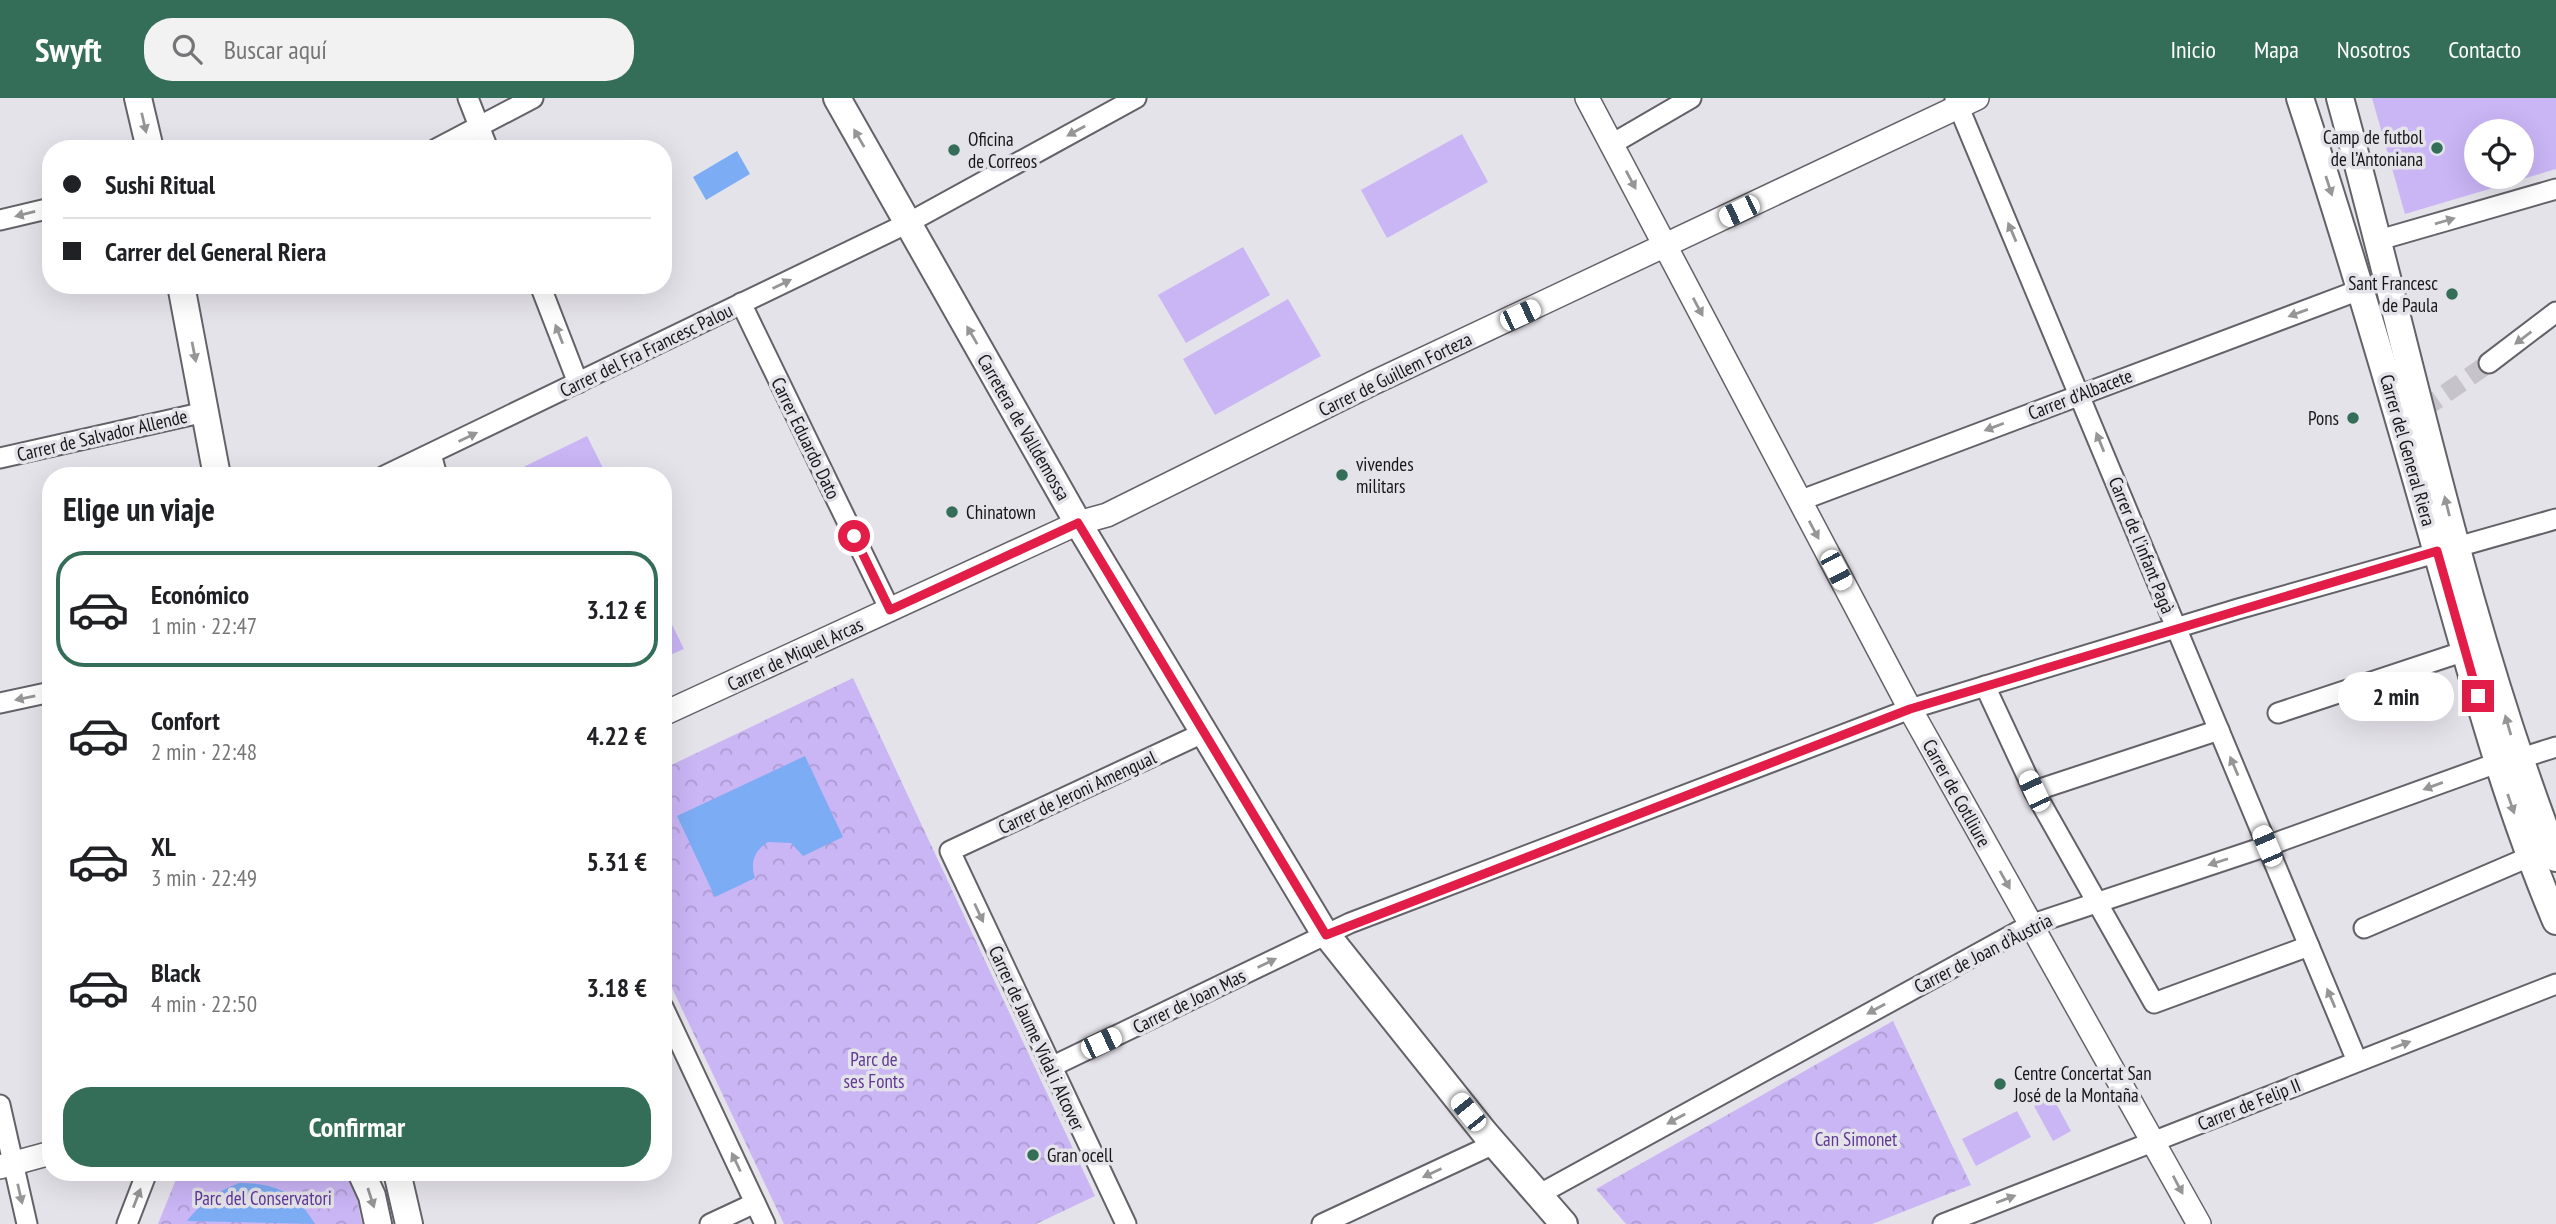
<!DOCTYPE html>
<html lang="es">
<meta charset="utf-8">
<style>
body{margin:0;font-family:"PT Sans Narrow",sans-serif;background:#f2f2f2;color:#202124;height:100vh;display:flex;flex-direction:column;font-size:26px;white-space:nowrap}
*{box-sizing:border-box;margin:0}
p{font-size:23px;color:#757577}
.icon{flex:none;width:38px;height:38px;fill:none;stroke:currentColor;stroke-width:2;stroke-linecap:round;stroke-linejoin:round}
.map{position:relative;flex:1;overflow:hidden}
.details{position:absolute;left:42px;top:369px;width:630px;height:714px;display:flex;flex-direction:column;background:#fff;border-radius:28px;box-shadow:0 7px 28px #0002}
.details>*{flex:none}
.hud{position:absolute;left:42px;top:42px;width:630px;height:154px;border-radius:28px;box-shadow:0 7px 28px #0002;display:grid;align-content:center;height:154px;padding:0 21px;background:#fff}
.buttons{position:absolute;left:2464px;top:21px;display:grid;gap:14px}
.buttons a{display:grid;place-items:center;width:70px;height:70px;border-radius:50%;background:#fff;box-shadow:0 7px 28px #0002;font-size:35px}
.end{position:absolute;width:32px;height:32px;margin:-16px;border:9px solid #e11d48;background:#fff;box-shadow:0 0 0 4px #fff}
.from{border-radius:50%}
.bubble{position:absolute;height:49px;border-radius:24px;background:#fff;box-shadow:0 7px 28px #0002;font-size:23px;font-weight:700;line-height:49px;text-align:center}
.car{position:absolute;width:21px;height:42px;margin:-21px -10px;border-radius:9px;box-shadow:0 0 5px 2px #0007;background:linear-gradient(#fff 24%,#345 0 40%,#fff 0 76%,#345 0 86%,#fff 0)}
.hud b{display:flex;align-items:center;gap:24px;height:66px;font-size:26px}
.hud b+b{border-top:2px solid #e0e0e0}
.hud i{width:18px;height:18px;background:#202124}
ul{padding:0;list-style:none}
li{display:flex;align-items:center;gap:21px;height:116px;margin:0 14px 10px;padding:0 7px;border:4px solid transparent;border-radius:28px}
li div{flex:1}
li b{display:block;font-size:26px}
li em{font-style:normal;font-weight:700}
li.on{border-color:#346e58}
li>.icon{width:63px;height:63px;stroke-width:1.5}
h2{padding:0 21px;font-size:32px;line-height:84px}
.cta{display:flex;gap:14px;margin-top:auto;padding:14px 21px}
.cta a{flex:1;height:80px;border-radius:28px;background:#346e58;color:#fff;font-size:28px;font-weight:700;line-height:80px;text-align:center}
header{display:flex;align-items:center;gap:42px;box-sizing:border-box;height:98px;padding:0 35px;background:#346e58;color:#fff}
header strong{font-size:33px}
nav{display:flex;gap:38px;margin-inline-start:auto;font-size:24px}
.search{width:490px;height:63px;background:#f2f2f2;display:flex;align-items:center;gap:18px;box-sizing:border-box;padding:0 24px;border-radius:28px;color:#757577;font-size:26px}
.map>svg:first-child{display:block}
.green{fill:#cab5f5;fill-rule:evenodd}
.park{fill:url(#park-crowns)}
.water{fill:#7cacf4}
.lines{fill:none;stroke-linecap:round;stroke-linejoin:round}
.minor-tunnel{stroke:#c6c4ca;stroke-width:19;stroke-dasharray:19 10;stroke-linecap:butt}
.minor-casing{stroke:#646268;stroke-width:23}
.tertiary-casing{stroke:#646268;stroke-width:26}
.secondary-casing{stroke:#646268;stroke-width:30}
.minor{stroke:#fff;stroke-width:19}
.tertiary{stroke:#fff;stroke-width:23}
.secondary{stroke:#fff;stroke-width:26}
.oneway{fill:#979697}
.route{stroke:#e11d48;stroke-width:9}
.poi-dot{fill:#346e58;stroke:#e5e3ea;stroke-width:2.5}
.labels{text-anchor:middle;stroke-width:7;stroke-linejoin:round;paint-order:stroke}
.poi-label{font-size:19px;fill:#171618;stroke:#e5e3ea;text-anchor:start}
.street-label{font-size:19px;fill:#171618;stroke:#e5e3ea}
.park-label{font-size:19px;fill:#5f3795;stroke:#e5e3ea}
</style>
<header>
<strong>Swyft</strong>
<div class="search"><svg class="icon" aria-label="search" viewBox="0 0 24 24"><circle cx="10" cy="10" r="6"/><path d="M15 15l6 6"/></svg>Buscar aquí</div>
<nav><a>Inicio</a><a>Mapa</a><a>Nosotros</a><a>Contacto</a></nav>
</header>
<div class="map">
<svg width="2556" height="1126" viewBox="0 0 2556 1126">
<defs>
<pattern id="park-crowns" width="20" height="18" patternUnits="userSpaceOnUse" patternTransform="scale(1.75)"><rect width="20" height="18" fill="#cab5f5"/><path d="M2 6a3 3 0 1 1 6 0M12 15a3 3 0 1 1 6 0" fill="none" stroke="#ad9bd1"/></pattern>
</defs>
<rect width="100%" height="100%" fill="#e5e3ea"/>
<g class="green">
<path d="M 2372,0 L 2556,0 L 2556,71 L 2405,116 ZM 2476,33 L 2522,33 L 2522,79 L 2476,79 Z"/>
<path d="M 1462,36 L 1488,84 L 1387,140 L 1361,92 Z"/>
<path d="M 1243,149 L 1270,197 L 1186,245 L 1158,197 Z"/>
<path d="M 1288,201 L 1321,258 L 1215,317 L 1183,261 Z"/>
<path d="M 587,338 L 607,378 L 505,378 Z"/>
<path d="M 663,508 L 684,551 L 663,560 Z"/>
<path d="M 2052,998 L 2071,1033 L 2053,1043 L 2034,1008 Z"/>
<path d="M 2017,1013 L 2031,1039 L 1976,1068 L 1962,1041 Z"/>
</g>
<g class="park">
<path d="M 853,580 L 1095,1098 L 1036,1126 L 784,1126 L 663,871 L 663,671 Z"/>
<path d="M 1893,923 L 1971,1087 L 1872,1126 L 1626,1126 L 1596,1091 Z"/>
<path d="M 179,1074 L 352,1075 L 362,1126 L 158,1126 Z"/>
</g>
<g class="water">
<path d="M 737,53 L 750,76 L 706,102 L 693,79 Z"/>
<path d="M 805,658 L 843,739 L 803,758 L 791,745 L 768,744 C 754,753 750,765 755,780 L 715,799 L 677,718 Z"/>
<path d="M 239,1085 C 275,1085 296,1094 315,1126 L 187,1123 C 202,1104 216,1094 239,1085 Z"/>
</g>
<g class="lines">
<path class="minor-tunnel" d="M 2422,312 L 2489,265"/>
<g class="minor-casing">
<g id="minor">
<path d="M 468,0 L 488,51"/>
<path d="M 1955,0 L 2357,963"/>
<path d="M 1612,46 L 1691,0"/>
<path d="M 436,51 L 533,0"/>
<path d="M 0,122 L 51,110"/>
<path d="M 2379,142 L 2556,91"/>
<path d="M 540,187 L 578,285"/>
<path d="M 741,205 L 890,512"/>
<path d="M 2489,265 L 2556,214"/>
<path d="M 431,356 L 437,378"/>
<path d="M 0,360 L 205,314"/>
<path d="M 384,378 L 908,125 L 1136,0"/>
<path d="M 1799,403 L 2362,191"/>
<path d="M 1985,588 L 2034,693 L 2154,905 L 2309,848"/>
<path d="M 0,605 L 51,594"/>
<path d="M 2278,615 L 2465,553"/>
<path d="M 2518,661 L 2556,649"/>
<path d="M 2034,693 L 2219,632"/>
<path d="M 2364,830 L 2529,759"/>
<path d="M 663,909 L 765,1126"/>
<path d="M 1051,969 L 1350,825 L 1910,611 L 2238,511 L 2556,421"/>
<path d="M 0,1007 L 27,1126"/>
<path d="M 1538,1097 L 2030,827 L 2267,748 L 2497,665"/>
<path d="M 127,1126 L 147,1074"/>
<path d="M 710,1126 L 755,1105"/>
<path d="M 1126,1126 L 950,753 L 1205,634"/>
<path d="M 1322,1126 L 1494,1046"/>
<path d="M 1943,1126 L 2556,886"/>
</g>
</g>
<g class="tertiary-casing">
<g id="tertiary">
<path d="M 1587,0 L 1910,611 L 2199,1126"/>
<path d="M 663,616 L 1078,425 L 1107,417 L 1373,285 L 1977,0"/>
<path d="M 0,1069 L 51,1055"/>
</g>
</g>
<g class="secondary-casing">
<g id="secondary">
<path d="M 138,0 L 150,51"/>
<path d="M 837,0 L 1078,425 L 1322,831 L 1484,1034 L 1564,1126"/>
<path d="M 2300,0 C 2349,149 2393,299 2436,451 C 2472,577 2505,703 2556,823"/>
<path d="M 2340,0 C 2410,253 2461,514 2556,760"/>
<path d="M 181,187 L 217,378"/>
<path d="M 361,1074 L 372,1098 L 378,1126"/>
<path d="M 397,1074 L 409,1126"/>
</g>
</g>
<use href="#minor" class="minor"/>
<use href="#tertiary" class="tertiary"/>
<use href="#secondary" class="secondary"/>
</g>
<defs><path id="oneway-solid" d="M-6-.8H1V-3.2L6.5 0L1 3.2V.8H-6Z" transform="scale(1.75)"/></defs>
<g class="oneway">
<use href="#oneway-solid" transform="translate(144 25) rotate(77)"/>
<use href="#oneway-solid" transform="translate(1076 33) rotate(151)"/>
<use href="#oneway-solid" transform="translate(859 40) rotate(-120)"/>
<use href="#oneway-solid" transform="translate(1631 82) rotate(62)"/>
<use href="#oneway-solid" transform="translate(2329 88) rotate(72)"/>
<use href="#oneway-solid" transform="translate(25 116) rotate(166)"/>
<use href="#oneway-solid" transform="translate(2445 123) rotate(-16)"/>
<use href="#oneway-solid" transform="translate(2012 134) rotate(-113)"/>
<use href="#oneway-solid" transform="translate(782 186) rotate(-26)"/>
<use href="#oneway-solid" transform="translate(1698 209) rotate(62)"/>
<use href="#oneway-solid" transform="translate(2298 215) rotate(160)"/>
<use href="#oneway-solid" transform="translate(559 236) rotate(-111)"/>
<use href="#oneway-solid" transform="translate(972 237) rotate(-120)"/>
<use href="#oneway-solid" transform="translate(2523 240) rotate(143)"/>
<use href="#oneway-solid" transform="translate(194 254) rotate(79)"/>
<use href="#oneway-solid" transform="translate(1994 329) rotate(159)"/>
<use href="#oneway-solid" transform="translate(468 339) rotate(-26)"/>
<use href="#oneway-solid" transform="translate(2100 344) rotate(-112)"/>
<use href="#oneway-solid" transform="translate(2447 408) rotate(-104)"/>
<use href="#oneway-solid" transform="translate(1814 432) rotate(62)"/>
<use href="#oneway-solid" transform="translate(25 600) rotate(168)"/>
<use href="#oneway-solid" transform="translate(2508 627) rotate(-106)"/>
<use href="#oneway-solid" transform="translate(2234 668) rotate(-113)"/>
<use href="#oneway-solid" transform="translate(2433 688) rotate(160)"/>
<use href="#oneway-solid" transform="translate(2511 706) rotate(71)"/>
<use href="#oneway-solid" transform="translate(2218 764) rotate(162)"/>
<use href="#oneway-solid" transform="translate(2005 782) rotate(61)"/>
<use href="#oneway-solid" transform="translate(979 815) rotate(65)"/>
<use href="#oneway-solid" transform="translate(1267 865) rotate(-26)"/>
<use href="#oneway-solid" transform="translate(2331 900) rotate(-113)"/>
<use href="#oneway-solid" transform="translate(1876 911) rotate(151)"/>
<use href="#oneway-solid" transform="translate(2401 947) rotate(-21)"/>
<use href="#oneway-solid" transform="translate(1676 1021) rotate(151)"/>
<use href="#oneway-solid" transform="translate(736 1064) rotate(-115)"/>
<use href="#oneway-solid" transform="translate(1432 1075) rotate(155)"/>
<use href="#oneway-solid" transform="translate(2178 1087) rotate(62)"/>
<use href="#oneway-solid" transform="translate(20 1096) rotate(77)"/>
<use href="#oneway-solid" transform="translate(137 1100) rotate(-69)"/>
<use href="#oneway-solid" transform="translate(371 1100) rotate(72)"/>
<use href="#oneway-solid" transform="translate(2006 1101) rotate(-21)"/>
</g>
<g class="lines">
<path class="route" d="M 854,438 L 890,512 L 1078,425 L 1326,837 L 1910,611 L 2437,453 L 2478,598"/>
</g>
<g class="poi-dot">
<circle cx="2437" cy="50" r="7"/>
<circle cx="954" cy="52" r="7"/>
<circle cx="2452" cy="196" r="7"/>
<circle cx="2353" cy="320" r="7"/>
<circle cx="1342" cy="377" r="7"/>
<circle cx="952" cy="414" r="7"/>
<circle cx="2000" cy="986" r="7"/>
<circle cx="1033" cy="1057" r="7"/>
</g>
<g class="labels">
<g class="poi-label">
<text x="2423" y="46" text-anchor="end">Camp de futbol<tspan x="2423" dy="22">de l’Antoniana</tspan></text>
<text x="968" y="48">Oficina<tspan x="968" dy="22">de Correos</tspan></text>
<text x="2438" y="192" text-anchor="end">Sant Francesc<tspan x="2438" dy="22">de Paula</tspan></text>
<text x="2339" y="327" text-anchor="end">Pons</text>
<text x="1356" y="373">vivendes<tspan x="1356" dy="22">militars</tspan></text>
<text x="966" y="421">Chinatown</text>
<text x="2014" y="982">Centre Concertat San<tspan x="2014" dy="22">José de la Montaña</tspan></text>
<text x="1047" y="1064">Gran ocell</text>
</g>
<g class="street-label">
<text transform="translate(646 252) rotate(-26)" y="7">Carrer del Fra Francesc Palou</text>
<text transform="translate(1395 276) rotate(-26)" y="7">Carrer de Guillem Forteza</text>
<text transform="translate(2080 296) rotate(-21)" y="7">Carrer d'Albacete</text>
<text transform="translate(1024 329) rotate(60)" y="7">Carretera de Valldemossa</text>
<text transform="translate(102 337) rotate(-13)" y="7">Carrer de Salvador Allende</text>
<text transform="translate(806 340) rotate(64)" y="7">Carrer Eduardo Dato</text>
<text transform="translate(2408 352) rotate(74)" y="7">Carrer del General Riera</text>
<text transform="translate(2142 447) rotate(68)" y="7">Carrer de l'infant Pagà</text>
<text transform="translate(795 556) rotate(-25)" y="7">Carrer de Miquel Arcas</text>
<text transform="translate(1077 694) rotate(-25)" y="7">Carrer de Jeroni Amengual</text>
<text transform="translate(1957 695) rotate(61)" y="7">Carrer de Cotlliure</text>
<text transform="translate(1983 855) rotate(-27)" y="7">Carrer de Joan d'Àustria</text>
<text transform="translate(1189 903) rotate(-26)" y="7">Carrer de Joan Mas</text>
<text transform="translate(1037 940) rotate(65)" y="7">Carrer de Jaume Vidal i Alcover</text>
<text transform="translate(2249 1006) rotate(-22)" y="7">Carrer de Felip II</text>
</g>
<g class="park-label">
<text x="874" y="968">Parc de<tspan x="874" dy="22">ses Fonts</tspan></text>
<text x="1856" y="1048">Can Simonet</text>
<text x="263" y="1107">Parc del Conservatori</text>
</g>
</g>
</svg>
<div class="buttons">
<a><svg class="icon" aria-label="locate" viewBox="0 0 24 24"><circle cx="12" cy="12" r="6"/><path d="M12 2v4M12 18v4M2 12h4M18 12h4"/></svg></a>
</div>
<i class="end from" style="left:854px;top:438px"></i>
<i class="end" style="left:2478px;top:598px"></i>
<div class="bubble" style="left:2338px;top:574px;width:116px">2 min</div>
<i class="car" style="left:1739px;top:113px;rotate:244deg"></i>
<i class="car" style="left:1520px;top:217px;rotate:65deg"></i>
<i class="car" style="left:1836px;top:472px;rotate:152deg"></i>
<i class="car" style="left:2034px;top:693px;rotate:335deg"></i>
<i class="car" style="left:2267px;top:748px;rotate:337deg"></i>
<i class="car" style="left:1101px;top:945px;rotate:65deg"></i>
<i class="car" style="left:1468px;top:1014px;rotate:321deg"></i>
<div class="hud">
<b><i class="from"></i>Sushi Ritual</b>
<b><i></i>Carrer del General Riera</b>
</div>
<section class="details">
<h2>Elige un viaje</h2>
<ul>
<li class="on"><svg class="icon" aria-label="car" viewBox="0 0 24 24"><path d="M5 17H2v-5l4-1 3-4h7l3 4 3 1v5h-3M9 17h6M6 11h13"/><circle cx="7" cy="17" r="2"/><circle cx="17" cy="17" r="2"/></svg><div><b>Económico</b><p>1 min · 22:47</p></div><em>3.12 €</em></li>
<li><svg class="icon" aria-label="car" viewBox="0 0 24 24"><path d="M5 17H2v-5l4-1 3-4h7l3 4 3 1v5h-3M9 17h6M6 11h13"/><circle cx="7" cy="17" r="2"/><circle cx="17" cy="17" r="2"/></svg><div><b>Confort</b><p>2 min · 22:48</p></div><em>4.22 €</em></li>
<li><svg class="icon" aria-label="car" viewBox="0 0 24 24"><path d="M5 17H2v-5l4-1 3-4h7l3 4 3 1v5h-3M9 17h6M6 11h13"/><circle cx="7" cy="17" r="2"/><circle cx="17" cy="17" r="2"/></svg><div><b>XL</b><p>3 min · 22:49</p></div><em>5.31 €</em></li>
<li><svg class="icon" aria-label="car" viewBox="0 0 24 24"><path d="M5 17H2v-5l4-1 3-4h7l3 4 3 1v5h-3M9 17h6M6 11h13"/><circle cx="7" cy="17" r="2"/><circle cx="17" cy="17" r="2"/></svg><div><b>Black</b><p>4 min · 22:50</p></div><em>3.18 €</em></li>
</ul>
<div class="cta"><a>Confirmar</a></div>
</section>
</div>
